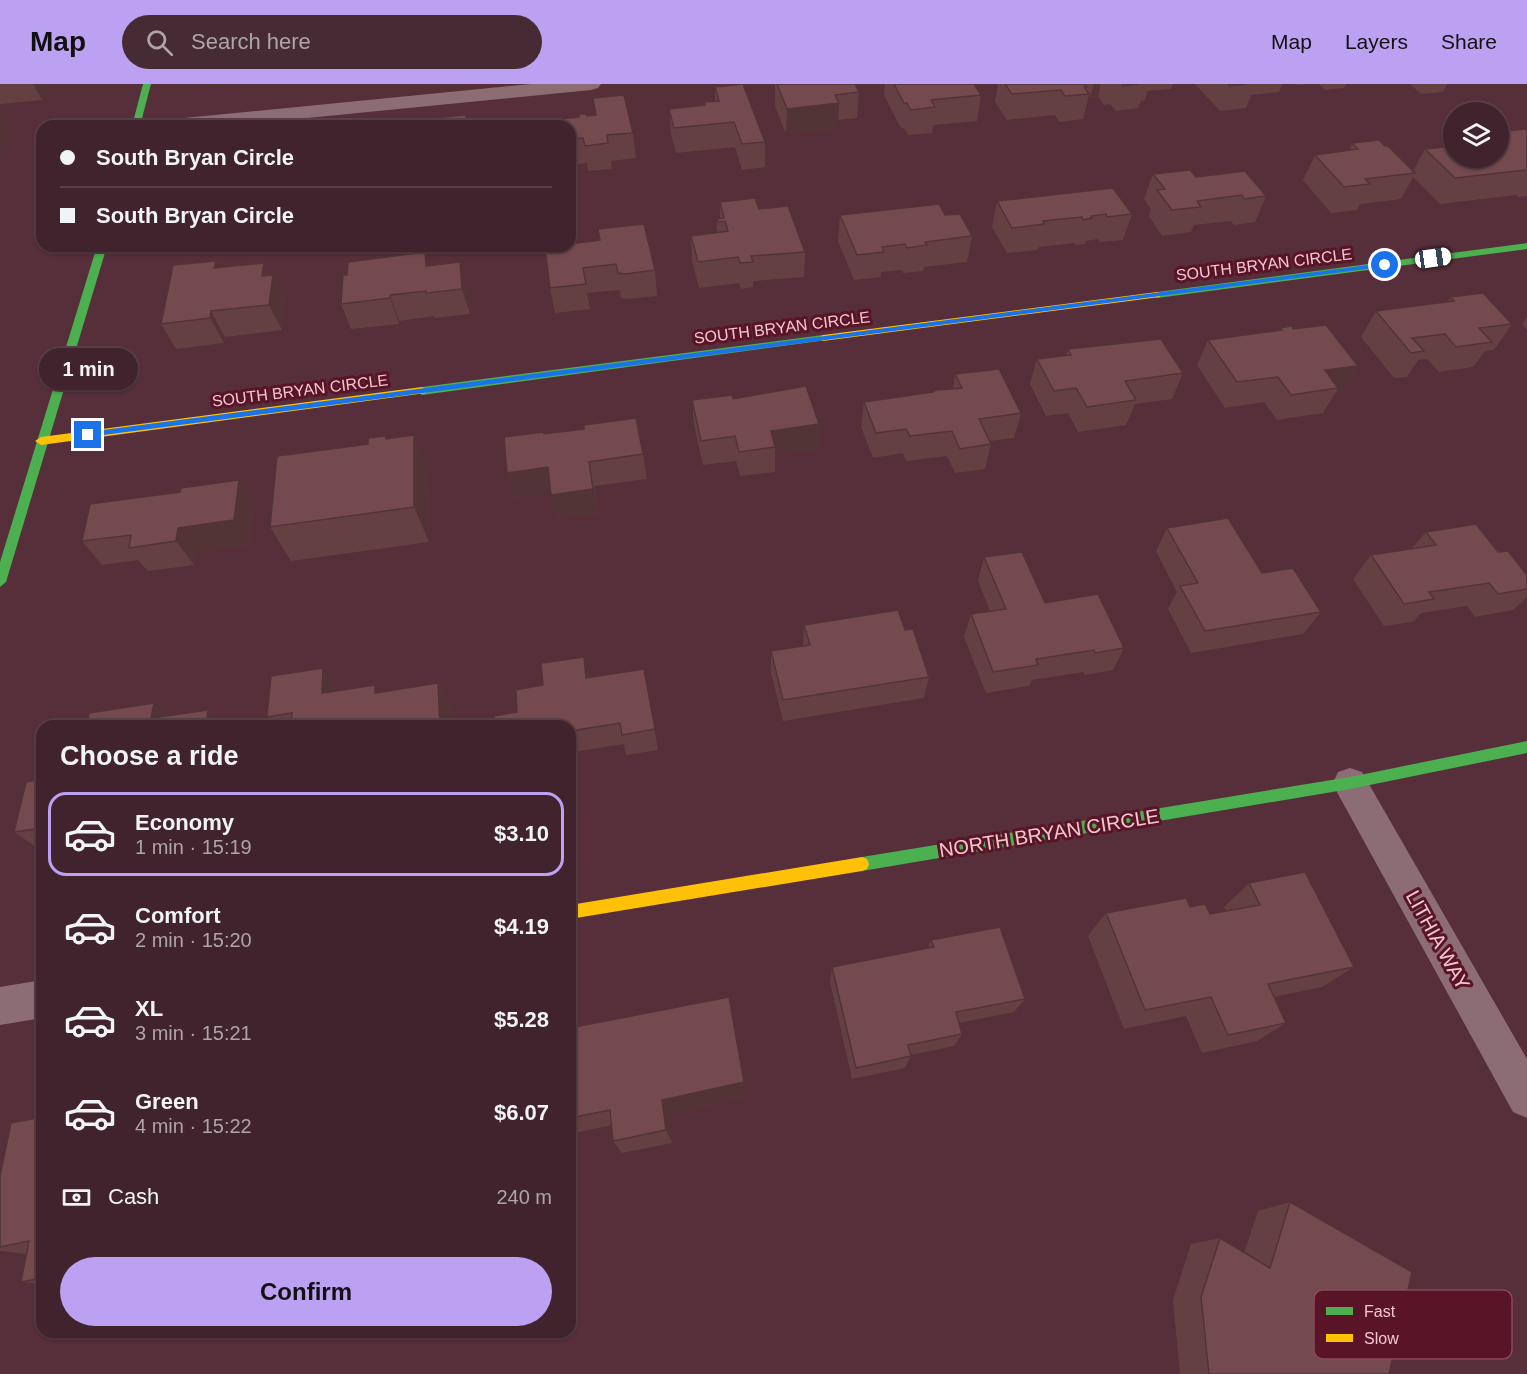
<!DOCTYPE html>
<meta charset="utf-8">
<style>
body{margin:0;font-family:Helvetica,sans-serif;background:#472b34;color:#f1f3f6;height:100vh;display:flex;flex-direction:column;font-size:22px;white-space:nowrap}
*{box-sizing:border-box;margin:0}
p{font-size:20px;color:#aea4a9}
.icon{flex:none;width:33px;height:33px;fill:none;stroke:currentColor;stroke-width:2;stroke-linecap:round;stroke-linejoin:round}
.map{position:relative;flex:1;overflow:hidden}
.side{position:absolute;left:36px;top:636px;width:540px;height:618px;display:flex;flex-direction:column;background:#40232c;border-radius:18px;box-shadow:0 2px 4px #0004,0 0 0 2px #594048}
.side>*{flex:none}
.hud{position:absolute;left:36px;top:36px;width:540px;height:132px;border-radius:18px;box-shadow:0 2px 4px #0004,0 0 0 2px #594048;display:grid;align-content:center;height:132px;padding:0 24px;background:#40232c}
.tools{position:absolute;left:1443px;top:18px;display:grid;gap:12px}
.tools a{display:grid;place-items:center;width:66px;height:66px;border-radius:50%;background:#40232c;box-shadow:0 2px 4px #0004,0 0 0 2px #594048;font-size:30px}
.end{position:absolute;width:27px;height:27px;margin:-14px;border:8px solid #1a73e8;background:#fff;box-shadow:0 0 0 3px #fff}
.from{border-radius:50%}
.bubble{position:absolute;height:42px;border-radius:21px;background:#40232c;box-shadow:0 2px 4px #0004,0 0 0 2px #594048;font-size:20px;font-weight:800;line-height:42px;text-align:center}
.car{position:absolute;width:18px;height:36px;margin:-18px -9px;border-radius:8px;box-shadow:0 0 4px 2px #0007;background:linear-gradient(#fff 24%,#345 0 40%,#fff 0 76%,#345 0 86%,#fff 0)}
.hud b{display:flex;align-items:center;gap:21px;height:57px;font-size:22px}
.hud b+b{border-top:2px solid #594048}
.hud i{width:15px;height:15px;background:#f1f3f6}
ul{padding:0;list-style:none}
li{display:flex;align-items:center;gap:18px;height:84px;margin:0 12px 9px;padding:0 12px;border:3px solid transparent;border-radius:18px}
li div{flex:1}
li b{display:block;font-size:22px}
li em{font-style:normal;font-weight:800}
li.current{border-color:#bca0f2}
li>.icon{width:54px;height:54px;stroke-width:1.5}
h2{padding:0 24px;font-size:27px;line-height:72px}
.pay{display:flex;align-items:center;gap:15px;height:66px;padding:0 24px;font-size:22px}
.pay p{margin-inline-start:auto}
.cta{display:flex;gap:12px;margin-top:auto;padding:12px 24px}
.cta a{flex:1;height:69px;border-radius:36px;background:#bca0f2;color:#111;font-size:24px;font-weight:800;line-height:69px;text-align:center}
header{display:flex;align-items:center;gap:36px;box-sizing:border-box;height:84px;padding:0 30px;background:#bca0f2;color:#111}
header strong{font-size:28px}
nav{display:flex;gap:33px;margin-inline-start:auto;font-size:21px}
.search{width:420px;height:54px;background:#472b34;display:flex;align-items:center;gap:15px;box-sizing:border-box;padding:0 21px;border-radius:33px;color:#aea4a9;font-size:22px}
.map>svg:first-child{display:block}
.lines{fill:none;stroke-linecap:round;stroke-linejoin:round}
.street{fill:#8c6d75;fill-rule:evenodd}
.fast{fill:#4caf50;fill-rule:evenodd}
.slow{fill:#ffc107;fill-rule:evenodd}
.wall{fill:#654043}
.shaded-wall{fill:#523437}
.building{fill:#754a4e;stroke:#523437;stroke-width:1.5}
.route{fill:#1a73e8}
.labels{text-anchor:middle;stroke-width:6;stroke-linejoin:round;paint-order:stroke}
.far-street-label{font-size:16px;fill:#f3c7ce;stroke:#591428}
.street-label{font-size:20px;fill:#f3c7ce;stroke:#591428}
.key{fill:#591428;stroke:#874a5a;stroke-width:1.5}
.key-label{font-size:16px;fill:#f3c7ce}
</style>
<header>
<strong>Map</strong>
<div class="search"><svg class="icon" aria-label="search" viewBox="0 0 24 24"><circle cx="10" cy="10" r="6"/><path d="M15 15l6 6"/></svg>Search here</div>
<nav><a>Map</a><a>Layers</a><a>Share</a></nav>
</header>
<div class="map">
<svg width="1527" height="1290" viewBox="0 0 1527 1290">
<rect width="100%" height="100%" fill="#562f3a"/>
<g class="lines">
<g class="street">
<path d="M 531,0 L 601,0 L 598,4 L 591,6 L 226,42 L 154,42 L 157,38 L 164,36 Z"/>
<path d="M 1350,684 L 1362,688 L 1527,975 L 1527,1034 L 1513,1028 L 1338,710 L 1333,699 L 1338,688 Z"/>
<path d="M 42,896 L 42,934 L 0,941 L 0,903 Z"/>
</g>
<g class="fast">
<path d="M 143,0 L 151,0 L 140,42 L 132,42 Z"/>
<path d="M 1527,159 L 1527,165 L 1157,214 L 1152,211 L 1157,208 Z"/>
<path d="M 97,162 L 107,162 L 6,498 L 0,503 L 0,478 Z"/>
<path d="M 823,251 L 827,252 L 827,256 L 422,311 L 417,307 L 422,303 Z"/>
<path d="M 1527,657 L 1527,669 L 1350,705 L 862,787 L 857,785 L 855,780 L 857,775 L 862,773 L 1350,693 Z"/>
</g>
<g class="slow">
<path d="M 1157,208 L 1160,209 L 1160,213 L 823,257 L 818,254 L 823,251 Z"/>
<path d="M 422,303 L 426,305 L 426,309 L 41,361 L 35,357 L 41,353 Z"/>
<path d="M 862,773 L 867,775 L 869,780 L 867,785 L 862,787 L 570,835 L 570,821 Z"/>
</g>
</g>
<g class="wall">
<path d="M 0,0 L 47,0 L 48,2 L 42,16 L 0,20 Z"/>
<path d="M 775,0 L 855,0 L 859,8 L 857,34 L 838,36 L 838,44 L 786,50 L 775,22 Z"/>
<path d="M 885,0 L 974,0 L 981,11 L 977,37 L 933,41 L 932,49 L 908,51 L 904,44 L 901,44 L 884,11 Z"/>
<path d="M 998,0 L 1173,0 L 1171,5 L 1147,7 L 1145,16 L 1141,17 L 1138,24 L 1116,27 L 1110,20 L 1104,21 L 1098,12 L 1090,13 L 1089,11 L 1083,35 L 1059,38 L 1055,31 L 1007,36 L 995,18 Z"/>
<path d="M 1195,0 L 1282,0 L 1279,8 L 1251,11 L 1246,24 L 1220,27 Z"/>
<path d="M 1295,0 L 1310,0 L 1296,1 Z"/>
<path d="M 1319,0 L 1346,0 L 1344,4 L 1325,6 Z"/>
<path d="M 1410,0 L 1447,0 L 1443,8 L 1421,10 Z"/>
<path d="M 715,3 L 765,58 L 765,83 L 742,86 L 735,63 L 676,69 L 671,50 L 669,25 L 704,21 L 704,18 L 715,17 Z"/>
<path d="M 593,14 L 633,49 L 636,74 L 611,77 L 612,85 L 588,87 L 587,79 L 570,81 L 570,42 L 587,32 L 595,31 Z"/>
<path d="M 1527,46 L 1527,112 L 1518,113 L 1516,111 L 1440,120 L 1413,93 L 1401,115 L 1360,120 L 1357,126 L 1331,129 L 1303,96 L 1315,71 L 1349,67 L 1352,59 L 1385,62 L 1413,87 L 1425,65 L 1498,74 L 1498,48 Z"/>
<path d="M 1153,90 L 1196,93 L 1266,112 L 1255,138 L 1234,141 L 1231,137 L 1194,141 L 1191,148 L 1162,152 L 1149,132 L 1151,125 L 1144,115 Z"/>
<path d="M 997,117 L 1132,130 L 1123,156 L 1100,158 L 1098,155 L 1086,157 L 1085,160 L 1076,161 L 1074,159 L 1039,163 L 1038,166 L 1007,169 L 992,143 Z"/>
<path d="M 720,118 L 759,125 L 805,168 L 804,193 L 753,197 L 753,203 L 741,205 L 739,199 L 699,204 L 692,177 L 691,152 L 717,149 L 717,135 L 720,134 Z"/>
<path d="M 840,131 L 945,131 L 972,152 L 967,178 L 924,183 L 923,187 L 903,189 L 902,186 L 881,188 L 881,193 L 854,196 L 838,157 Z"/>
<path d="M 545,163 L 655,186 L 657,212 L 628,215 L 621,214 L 620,206 L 587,209 L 590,225 L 555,229 L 550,204 Z"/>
<path d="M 429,182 L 467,204 L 470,230 L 434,234 L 434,232 L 399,237 L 399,240 L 351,245 L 341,220 Z"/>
<path d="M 219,184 L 270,191 L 273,191 L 285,216 L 282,246 L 225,253 L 224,259 L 176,265 L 161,240 Z"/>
<path d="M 1450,213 L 1512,240 L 1494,266 L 1485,267 L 1473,283 L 1439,288 L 1427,275 L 1418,276 L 1407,293 L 1394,294 L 1361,253 L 1376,227 L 1447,218 Z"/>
<path d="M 1527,233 L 1527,246 L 1522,240 Z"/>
<path d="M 1280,244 L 1293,245 L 1358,282 L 1343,307 L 1336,308 L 1323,329 L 1277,336 L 1264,318 L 1225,324 L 1197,281 L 1208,256 L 1279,247 Z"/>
<path d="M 1068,265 L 1183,289 L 1172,315 L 1135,320 L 1126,341 L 1078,348 L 1068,329 L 1046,332 L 1030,300 L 1037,275 L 1066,271 Z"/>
<path d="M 955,290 L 1021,329 L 1014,354 L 990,357 L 991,360 L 985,385 L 955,389 L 947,372 L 906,377 L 903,369 L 873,374 L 861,343 L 864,318 L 953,305 Z"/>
<path d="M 733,315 L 819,340 L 818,365 L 775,371 L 775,388 L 740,392 L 736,377 L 703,381 L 694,341 L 692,316 Z"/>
<path d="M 545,350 L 643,370 L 647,395 L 594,402 L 598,429 L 557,435 L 551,408 L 514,414 Z"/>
<path d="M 387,355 L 428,387 L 429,458 L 291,477 L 270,443 L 368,360 Z"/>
<path d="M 254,421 L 249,460 L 195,468 L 194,481 L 148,487 L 138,476 L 102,481 L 82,457 Z"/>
<path d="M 1167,444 L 1262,489 L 1321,528 L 1303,550 L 1191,569 L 1168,525 L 1177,508 L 1156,467 Z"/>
<path d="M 1426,448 L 1498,468 L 1527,491 L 1527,513 L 1513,526 L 1475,533 L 1467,522 L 1421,529 L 1413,538 L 1384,542 L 1353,495 L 1371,471 L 1411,465 Z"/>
<path d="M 984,473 L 1045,519 L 1124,564 L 1113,586 L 1085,591 L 1083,588 L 1032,596 L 1029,602 L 986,609 L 964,553 L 971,530 L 990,527 L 978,497 Z"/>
<path d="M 804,541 L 905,546 L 929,593 L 924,614 L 783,637 L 771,589 L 771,567 L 803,562 Z"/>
<path d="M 584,573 L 589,594 L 644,585 L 658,666 L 626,671 L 624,660 L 573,668 L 574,674 L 570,674 L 570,642 L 517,628 L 543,601 Z"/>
<path d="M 438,599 L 453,630 L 454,642 L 274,642 L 267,633 L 338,607 L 379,608 Z"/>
<path d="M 42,695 L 42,767 L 14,748 Z"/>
<path d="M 1249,799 L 1354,883 L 1322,903 L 1274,913 L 1286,939 L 1257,957 L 1202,969 L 1186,932 L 1124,945 L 1088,852 L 1106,829 L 1190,823 L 1210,830 L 1226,827 L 1224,823 Z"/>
<path d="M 931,856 L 1025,915 L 1014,928 L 959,939 L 962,950 L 954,962 L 911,971 L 905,984 L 852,995 L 830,898 L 832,883 L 928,864 Z"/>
<path d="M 570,944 L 745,1013 L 668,1030 L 672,1059 L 622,1069 L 613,1057 L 612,1041 L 570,1050 Z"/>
<path d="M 42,1033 L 42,1200 L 21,1198 L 26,1170 L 0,1167 L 0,1092 Z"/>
<path d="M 1290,1118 L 1389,1290 L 1180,1290 L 1173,1216 L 1191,1160 L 1220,1154 L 1244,1169 L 1258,1127 Z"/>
</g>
<g class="shaded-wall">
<path d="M 33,0 L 47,0 L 48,2 L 42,16 Z"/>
<path d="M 202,0 L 238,0 L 204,5 Z"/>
<path d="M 1094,0 L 1101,0 L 1098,12 L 1090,13 Z"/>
<path d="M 839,19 L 838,44 L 786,50 L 787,25 Z"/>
<path d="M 0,26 L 9,40 L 8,43 L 11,49 L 4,68 L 0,62 Z"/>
<path d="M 425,168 L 433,193 L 426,182 Z"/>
<path d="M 216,177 L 229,202 L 214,184 Z"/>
<path d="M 460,178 L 467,204 L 470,230 L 462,205 Z"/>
<path d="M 264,179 L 272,197 L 273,191 L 285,216 L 282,246 L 269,221 L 262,192 Z"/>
<path d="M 390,211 L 399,237 L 399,240 L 390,214 Z"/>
<path d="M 211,227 L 225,253 L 224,259 L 210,234 Z"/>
<path d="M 1358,282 L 1343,307 L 1336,308 L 1338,304 L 1325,286 Z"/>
<path d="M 819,340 L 818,365 L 775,371 L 775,363 L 771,347 Z"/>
<path d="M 414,351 L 428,387 L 429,458 L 414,423 Z"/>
<path d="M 589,378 L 598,429 L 557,435 L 551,411 Z"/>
<path d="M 548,383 L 554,408 L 514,414 L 507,389 Z"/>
<path d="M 239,396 L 254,421 L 249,460 L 195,468 L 194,481 L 176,457 L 178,444 Z"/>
<path d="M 584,573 L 589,595 L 586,594 Z"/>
<path d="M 323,584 L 343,615 L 322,609 Z"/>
<path d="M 438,599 L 453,630 L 454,642 L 440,642 Z"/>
<path d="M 154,619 L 176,642 L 151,634 Z"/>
<path d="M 208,626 L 222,642 L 206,642 Z"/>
<path d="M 570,659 L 573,668 L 574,674 L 570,663 Z"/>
<path d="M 744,998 L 745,1013 L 668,1030 L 672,1059 L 666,1046 L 662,1016 Z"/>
</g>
<g class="building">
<path d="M 743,0 L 765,58 L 742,60 L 734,38 L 674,44 L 669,25 L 705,21 L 704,18 L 719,17 L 715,3 Z"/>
<path d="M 777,0 L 855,0 L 859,8 L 835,11 L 839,19 L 787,25 Z"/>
<path d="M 894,0 L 974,0 L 981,11 L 931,16 L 935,23 L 911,26 L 907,19 L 904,19 Z"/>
<path d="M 1005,0 L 1085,0 L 1087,3 L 1084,3 L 1089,10 L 1065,12 L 1061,6 L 1012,10 Z"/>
<path d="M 1122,0 L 1139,0 L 1123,2 Z"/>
<path d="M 1228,0 L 1247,0 L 1230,2 Z"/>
<path d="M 624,11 L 633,49 L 607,51 L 608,59 L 585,62 L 583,54 L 570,55 L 570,42 L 552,42 L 551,36 L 579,33 L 579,30 L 586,30 L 587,32 L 596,31 L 593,14 Z"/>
<path d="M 466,31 L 466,42 L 434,42 L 434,34 Z"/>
<path d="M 392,38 L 392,42 L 360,42 L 360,41 Z"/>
<path d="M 1525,45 L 1527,46 L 1527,86 L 1455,94 L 1425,65 L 1454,62 L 1454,74 L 1498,74 L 1498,56 L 1501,56 L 1498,54 L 1498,48 Z"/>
<path d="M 1379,56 L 1385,62 L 1388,62 L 1415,89 L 1365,95 L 1370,100 L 1344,103 L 1315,71 L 1358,65 L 1352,59 Z"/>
<path d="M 1190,86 L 1196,93 L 1245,87 L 1266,112 L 1244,115 L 1242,111 L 1197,117 L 1201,123 L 1172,126 L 1157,106 L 1165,105 L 1153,90 Z"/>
<path d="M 1113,104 L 1132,130 L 1107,133 L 1106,130 L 1091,132 L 1092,134 L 1083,136 L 1082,133 L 1043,137 L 1044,140 L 1012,144 L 997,117 Z"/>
<path d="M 755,114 L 759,125 L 788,122 L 805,168 L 751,172 L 753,178 L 740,179 L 738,173 L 698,178 L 691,152 L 728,147 L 725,137 L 718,138 L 717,135 L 724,134 L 720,118 Z"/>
<path d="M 939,120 L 945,131 L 960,130 L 972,152 L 925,158 L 927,161 L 907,164 L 905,160 L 882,163 L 884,168 L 857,171 L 840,131 Z"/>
<path d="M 644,140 L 655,186 L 625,190 L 618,189 L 616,180 L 583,184 L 586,200 L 550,204 L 545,163 L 570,162 L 570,160 L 600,156 L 598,145 Z"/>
<path d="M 425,168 L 426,182 L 460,178 L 462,205 L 426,209 L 426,207 L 390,211 L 390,214 L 341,220 L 343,191 L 347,191 L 348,178 Z"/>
<path d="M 216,177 L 214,184 L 264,179 L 262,192 L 273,191 L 269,221 L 211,227 L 210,234 L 161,240 L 173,181 Z"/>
<path d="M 1483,209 L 1512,240 L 1479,244 L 1492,258 L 1456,263 L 1445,250 L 1412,254 L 1424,267 L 1411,269 L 1376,227 L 1454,217 L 1450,213 Z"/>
<path d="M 1326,241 L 1358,282 L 1325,286 L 1338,304 L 1291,311 L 1278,293 L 1237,298 L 1208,256 L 1282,246 L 1280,244 L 1292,242 L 1293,245 Z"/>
<path d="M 1161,255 L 1183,289 L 1125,297 L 1136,316 L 1087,323 L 1076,304 L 1054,307 L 1037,275 L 1071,271 L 1068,265 Z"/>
<path d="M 999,285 L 1021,329 L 979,335 L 991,360 L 960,365 L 952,347 L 910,352 L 906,345 L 876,349 L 864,318 L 933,308 L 936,306 L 962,304 L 955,290 Z"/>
<path d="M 806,302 L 819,340 L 771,347 L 775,363 L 739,368 L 735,352 L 701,357 L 692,316 L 732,311 L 733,315 Z"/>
<path d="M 636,334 L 643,370 L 589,378 L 593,405 L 551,411 L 548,383 L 507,389 L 504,353 L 544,348 L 544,350 L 584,345 L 584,341 Z"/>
<path d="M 414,351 L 414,423 L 270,443 L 277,372 L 368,360 L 368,354 L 386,352 L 386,355 Z"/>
<path d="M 239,396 L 234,436 L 178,444 L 176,457 L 129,464 L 131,451 L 82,457 L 90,420 L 180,408 L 181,404 Z"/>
<path d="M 1228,434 L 1262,489 L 1293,484 L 1321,528 L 1205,547 L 1180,502 L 1198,499 L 1167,444 Z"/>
<path d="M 1476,440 L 1498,468 L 1508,467 L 1527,491 L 1527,505 L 1498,510 L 1489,499 L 1429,508 L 1434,515 L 1404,520 L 1371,471 L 1436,461 L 1426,448 Z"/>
<path d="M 1022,468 L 1045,519 L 1098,510 L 1124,564 L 1095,569 L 1094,566 L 1036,575 L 1038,581 L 993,588 L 971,530 L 1006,525 L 984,473 Z"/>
<path d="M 898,526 L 905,546 L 913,545 L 929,593 L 783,616 L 771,567 L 810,561 L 804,541 Z"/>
<path d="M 584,573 L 586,594 L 644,585 L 655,645 L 622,651 L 620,639 L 570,647 L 570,642 L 494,642 L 494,632 L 517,628 L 516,606 L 543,601 L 541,579 Z"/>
<path d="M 323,584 L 322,609 L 375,601 L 375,609 L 438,599 L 440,642 L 288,642 L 291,642 L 292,629 L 267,633 L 271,592 Z"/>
<path d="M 154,619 L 151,634 L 208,626 L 206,642 L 87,642 L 89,629 Z"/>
<path d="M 42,695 L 42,744 L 14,748 L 26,698 Z"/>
<path d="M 1305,788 L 1354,883 L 1268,900 L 1286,939 L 1228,951 L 1211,913 L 1145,926 L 1106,829 L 1186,814 L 1190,823 L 1205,820 L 1210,830 L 1260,821 L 1249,799 Z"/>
<path d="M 1000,843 L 1025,915 L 956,928 L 962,950 L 908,961 L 911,972 L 856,984 L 832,883 L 934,863 L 931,856 Z"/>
<path d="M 729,913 L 744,998 L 662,1016 L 666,1046 L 613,1057 L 610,1026 L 570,1034 L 570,944 Z"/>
<path d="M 42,1033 L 42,1194 L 21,1198 L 29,1157 L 0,1163 L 0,1092 L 11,1039 Z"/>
<path d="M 1290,1118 L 1412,1188 L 1389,1290 L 1209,1290 L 1201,1213 L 1220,1154 L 1270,1184 Z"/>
</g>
<path class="route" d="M 1385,179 L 1388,182 L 88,353 L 84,351 L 88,348 Z"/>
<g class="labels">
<g class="far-street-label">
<text transform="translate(1264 180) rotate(-7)" y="6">SOUTH BRYAN CIRCLE</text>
<text transform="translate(782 243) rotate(-7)" y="6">SOUTH BRYAN CIRCLE</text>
<text transform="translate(300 306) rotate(-7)" y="6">SOUTH BRYAN CIRCLE</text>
</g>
<g class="street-label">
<text transform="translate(1049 749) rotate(-9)" y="7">NORTH BRYAN CIRCLE</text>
<text transform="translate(1438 856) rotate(61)" y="7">LITHIA WAY</text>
</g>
</g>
<rect x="1314" y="1206" width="198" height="69" rx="9" class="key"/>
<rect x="1326" y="1223" width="27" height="8" fill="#4caf50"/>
<rect x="1326" y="1250" width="27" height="8" fill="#ffc107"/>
<g class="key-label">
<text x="1364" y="1233">Fast</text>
<text x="1364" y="1260">Slow</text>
</g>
</svg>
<div class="tools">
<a><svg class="icon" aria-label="layers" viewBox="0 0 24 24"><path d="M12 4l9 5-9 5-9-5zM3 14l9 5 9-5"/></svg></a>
</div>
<i class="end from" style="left:1385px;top:181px"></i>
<i class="end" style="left:88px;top:351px"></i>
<div class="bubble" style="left:39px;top:264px;width:99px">1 min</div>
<i class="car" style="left:1433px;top:174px;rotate:82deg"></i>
<div class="hud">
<b><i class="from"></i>South Bryan Circle</b>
<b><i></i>South Bryan Circle</b>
</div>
<section class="side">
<h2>Choose a ride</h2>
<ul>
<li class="current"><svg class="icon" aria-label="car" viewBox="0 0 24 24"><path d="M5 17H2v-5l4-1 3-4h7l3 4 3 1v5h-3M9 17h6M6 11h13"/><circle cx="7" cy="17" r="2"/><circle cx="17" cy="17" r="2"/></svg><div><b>Economy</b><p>1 min · 15:19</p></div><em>$3.10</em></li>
<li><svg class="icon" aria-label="car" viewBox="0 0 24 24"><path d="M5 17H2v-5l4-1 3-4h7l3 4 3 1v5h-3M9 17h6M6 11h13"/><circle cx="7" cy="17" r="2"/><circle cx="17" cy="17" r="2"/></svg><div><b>Comfort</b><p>2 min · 15:20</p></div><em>$4.19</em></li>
<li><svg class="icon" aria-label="car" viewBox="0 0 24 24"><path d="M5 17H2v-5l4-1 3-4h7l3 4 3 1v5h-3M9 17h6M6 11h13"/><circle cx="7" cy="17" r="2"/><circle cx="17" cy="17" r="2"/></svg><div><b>XL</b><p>3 min · 15:21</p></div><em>$5.28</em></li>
<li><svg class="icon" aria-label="car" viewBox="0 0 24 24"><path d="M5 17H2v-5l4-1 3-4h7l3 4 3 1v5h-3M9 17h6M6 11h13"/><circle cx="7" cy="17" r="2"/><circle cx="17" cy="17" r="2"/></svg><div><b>Green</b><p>4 min · 15:22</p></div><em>$6.07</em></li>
</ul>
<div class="pay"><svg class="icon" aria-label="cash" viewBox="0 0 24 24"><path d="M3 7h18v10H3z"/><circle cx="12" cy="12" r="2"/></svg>Cash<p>240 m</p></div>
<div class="cta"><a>Confirm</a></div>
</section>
</div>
